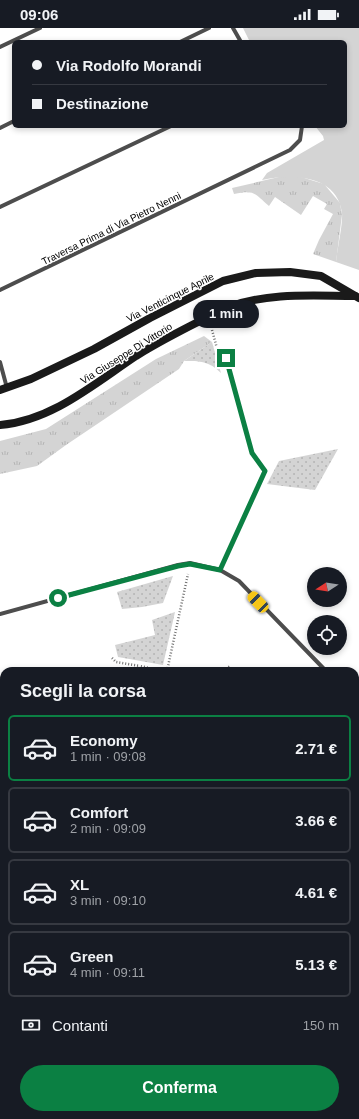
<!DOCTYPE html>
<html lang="it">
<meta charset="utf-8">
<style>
body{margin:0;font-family:Helvetica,sans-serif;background:#242831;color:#f1f3f6;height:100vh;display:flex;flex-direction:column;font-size:15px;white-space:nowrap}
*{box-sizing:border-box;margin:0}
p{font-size:13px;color:#9ea1a6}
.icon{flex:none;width:22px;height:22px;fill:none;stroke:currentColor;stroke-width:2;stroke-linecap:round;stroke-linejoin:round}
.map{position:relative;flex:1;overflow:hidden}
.details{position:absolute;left:0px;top:639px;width:359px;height:452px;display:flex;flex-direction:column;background:#171b24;border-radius:12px 12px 0 0;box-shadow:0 2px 6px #0003}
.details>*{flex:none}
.hud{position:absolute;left:12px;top:12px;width:335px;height:88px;border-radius:6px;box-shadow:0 2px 6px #0003;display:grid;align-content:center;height:88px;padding:0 20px;background:#171b24}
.needle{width:26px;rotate:258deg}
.fabs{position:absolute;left:307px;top:539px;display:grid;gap:8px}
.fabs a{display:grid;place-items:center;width:40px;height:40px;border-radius:50%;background:#171b24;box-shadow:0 2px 6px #0003;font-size:20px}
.end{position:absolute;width:18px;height:18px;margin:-9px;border:5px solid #0b8043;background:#fff;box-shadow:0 0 0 2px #fff}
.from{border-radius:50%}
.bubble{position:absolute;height:28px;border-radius:14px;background:#171b24;box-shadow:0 2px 6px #0003;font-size:13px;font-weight:800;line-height:28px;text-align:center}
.car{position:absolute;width:12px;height:24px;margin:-12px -6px;border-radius:5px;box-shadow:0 0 3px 1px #0007;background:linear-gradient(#f5c518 24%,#345 0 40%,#f5c518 0 76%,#345 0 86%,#f5c518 0)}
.hud b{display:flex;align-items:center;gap:14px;height:38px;font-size:15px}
.hud b+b{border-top:1px solid #363941}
.hud i{width:10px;height:10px;background:#f1f3f6}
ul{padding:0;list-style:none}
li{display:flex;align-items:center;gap:12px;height:66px;margin:0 8px 6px;padding:0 12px;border:2px solid #363941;border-radius:6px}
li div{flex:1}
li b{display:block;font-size:15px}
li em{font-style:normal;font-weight:800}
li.on{border-color:#0b8043}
li>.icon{width:36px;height:36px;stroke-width:1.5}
h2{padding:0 20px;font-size:18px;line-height:48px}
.pay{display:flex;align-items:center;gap:10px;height:44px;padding:0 20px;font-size:15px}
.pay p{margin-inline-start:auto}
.button{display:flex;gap:8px;margin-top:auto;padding:8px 20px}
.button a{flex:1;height:46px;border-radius:24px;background:#0b8043;color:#fff;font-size:16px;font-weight:800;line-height:46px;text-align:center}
.status{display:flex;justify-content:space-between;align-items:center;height:28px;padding:0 20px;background:#171b24;direction:ltr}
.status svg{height:11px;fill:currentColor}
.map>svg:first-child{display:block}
.grass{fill:url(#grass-tufts)}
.park{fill:#d4d4d4}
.garden{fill:url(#garden-dots)}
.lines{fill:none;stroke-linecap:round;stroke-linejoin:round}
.path{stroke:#6f6f6f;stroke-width:2.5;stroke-dasharray:1 2;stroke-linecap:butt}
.lane{stroke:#4d4d4d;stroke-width:3}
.street{stroke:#4d4d4d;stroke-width:4}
.secondary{stroke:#1a1a1a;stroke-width:8}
.route{stroke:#0b8043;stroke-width:5}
.labels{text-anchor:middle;stroke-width:3;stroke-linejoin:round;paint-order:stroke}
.street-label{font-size:10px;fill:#000;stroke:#fff}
</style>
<div class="status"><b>09:06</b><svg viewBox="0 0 49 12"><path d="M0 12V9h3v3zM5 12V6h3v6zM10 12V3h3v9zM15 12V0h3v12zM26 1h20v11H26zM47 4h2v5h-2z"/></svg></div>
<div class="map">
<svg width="359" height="1091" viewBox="0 0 359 1091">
<defs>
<pattern id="grass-tufts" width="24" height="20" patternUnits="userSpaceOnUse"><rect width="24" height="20" fill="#d4d4d4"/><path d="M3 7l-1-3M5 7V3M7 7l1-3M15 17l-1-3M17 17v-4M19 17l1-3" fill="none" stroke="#b4b4b4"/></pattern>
<pattern id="garden-dots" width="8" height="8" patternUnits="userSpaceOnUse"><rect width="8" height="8" fill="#d4d4d4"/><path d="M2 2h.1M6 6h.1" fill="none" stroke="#b4b4b4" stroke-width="1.8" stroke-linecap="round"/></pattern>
</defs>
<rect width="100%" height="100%" fill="#fff"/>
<g class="grass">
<path d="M 279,149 L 301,149 L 324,156 L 340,175 L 342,187 L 336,234 L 313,226 L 319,212 L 333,186 L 324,181 L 327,176 L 313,168 L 301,187 L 275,169 L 269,178 C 254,165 255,162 234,166 L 232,160 Z"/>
<path d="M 204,308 L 212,314 L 184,333 L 179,341 L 66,417 L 37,438 L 0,446 L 0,413 L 46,401 L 156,331 Z"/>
</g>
<path class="park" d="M 243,0 L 359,0 L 359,242 L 336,234 C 337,221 343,197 342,185 C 337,146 291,146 262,152 L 267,145 L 324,112 L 323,108 L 315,98 L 345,98 L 345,14 L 250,14 Z"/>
<g class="garden">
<path d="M 212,314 L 221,345 C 209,333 200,333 184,333 Z"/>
<path d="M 338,421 L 315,462 L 267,456 L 279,433 Z"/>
<path d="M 173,548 L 163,575 L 142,579 L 122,581 L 117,564 Z"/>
<path d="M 175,584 L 163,637 L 118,629 L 115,617 L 155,607 L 152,592 Z"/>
</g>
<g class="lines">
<g class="path">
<path d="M 212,302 L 218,324"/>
<path d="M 112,630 L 116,634 L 140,638"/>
<path d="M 139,643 L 140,638 L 163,643"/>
<path d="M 167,643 L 188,546"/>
<path d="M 224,643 L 230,638"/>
</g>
<path class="lane" d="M 220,542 L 265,443 L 252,425 L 226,330"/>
<g class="street">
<path d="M 233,0 L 241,14"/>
<path d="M 180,14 L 209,0"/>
<path d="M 0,19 L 40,0"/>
<path d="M 0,100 L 14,93"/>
<path d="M 0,179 L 171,98"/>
<path d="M 0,262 L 290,122 L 300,112 L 302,98"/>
<path d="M 0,334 L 7,360"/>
<path d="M 0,586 L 178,537 L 190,535 L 220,542 L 239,553 L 326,643"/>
<path d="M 355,660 L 359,663"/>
<path d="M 355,1040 L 359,1041"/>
</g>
<g class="secondary">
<path d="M 0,362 L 31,351 L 94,321 L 150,290 L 223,253 L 256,245 L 290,244 L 321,248 L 359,270"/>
<path d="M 0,397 C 51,393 94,356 136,328 C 157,315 180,303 202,292 C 211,288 220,283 229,279 C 269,264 314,268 355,268"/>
<path d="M 0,736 L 4,737"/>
<path d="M 355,825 L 359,826"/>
<path d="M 0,866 L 4,865"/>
</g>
</g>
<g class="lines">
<path class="route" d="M 58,570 L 178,538 L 190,536 L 220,542 L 265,443 L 252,425 L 226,330"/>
</g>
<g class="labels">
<g class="street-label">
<text transform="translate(111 200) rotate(-26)" y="4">Traversa Prima di Via Pietro Nenni</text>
<text transform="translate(170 269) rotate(-27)" y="4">Via Venticinque Aprile</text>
<text transform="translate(126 325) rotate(-32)" y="4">Via Giuseppe Di Vittorio</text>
</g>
</g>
</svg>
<div class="fabs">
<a><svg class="needle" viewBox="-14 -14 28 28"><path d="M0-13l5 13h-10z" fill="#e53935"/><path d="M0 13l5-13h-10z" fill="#9ea1a6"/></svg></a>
<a><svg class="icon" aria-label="locate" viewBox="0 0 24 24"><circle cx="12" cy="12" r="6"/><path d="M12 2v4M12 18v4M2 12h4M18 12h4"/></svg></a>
</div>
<i class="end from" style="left:58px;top:570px"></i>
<i class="end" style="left:226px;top:330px"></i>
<div class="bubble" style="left:193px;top:272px;width:66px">1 min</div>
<i class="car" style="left:258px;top:574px;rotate:316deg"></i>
<div class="hud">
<b><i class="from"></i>Via Rodolfo Morandi</b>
<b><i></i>Destinazione</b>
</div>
<section class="details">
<h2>Scegli la corsa</h2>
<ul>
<li class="on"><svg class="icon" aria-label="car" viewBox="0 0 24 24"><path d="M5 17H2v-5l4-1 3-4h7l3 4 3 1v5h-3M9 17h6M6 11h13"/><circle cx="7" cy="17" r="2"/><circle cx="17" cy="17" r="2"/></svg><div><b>Economy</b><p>1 min · 09:08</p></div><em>2.71 €</em></li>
<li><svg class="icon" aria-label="car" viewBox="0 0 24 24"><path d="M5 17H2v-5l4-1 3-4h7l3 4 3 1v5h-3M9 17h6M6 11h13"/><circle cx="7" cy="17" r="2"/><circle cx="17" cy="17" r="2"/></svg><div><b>Comfort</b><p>2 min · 09:09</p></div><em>3.66 €</em></li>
<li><svg class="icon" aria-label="car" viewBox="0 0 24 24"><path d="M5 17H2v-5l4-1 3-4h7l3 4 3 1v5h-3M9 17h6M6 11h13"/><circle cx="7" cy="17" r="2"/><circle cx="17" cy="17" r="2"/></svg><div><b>XL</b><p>3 min · 09:10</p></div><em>4.61 €</em></li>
<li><svg class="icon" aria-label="car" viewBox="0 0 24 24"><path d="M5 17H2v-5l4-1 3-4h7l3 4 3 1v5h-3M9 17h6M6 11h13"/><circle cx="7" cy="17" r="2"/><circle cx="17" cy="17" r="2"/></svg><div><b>Green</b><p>4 min · 09:11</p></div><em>5.13 €</em></li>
</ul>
<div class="pay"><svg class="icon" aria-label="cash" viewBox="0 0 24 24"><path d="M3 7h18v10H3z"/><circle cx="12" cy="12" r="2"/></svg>Contanti<p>150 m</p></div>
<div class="button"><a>Conferma</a></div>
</section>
</div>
